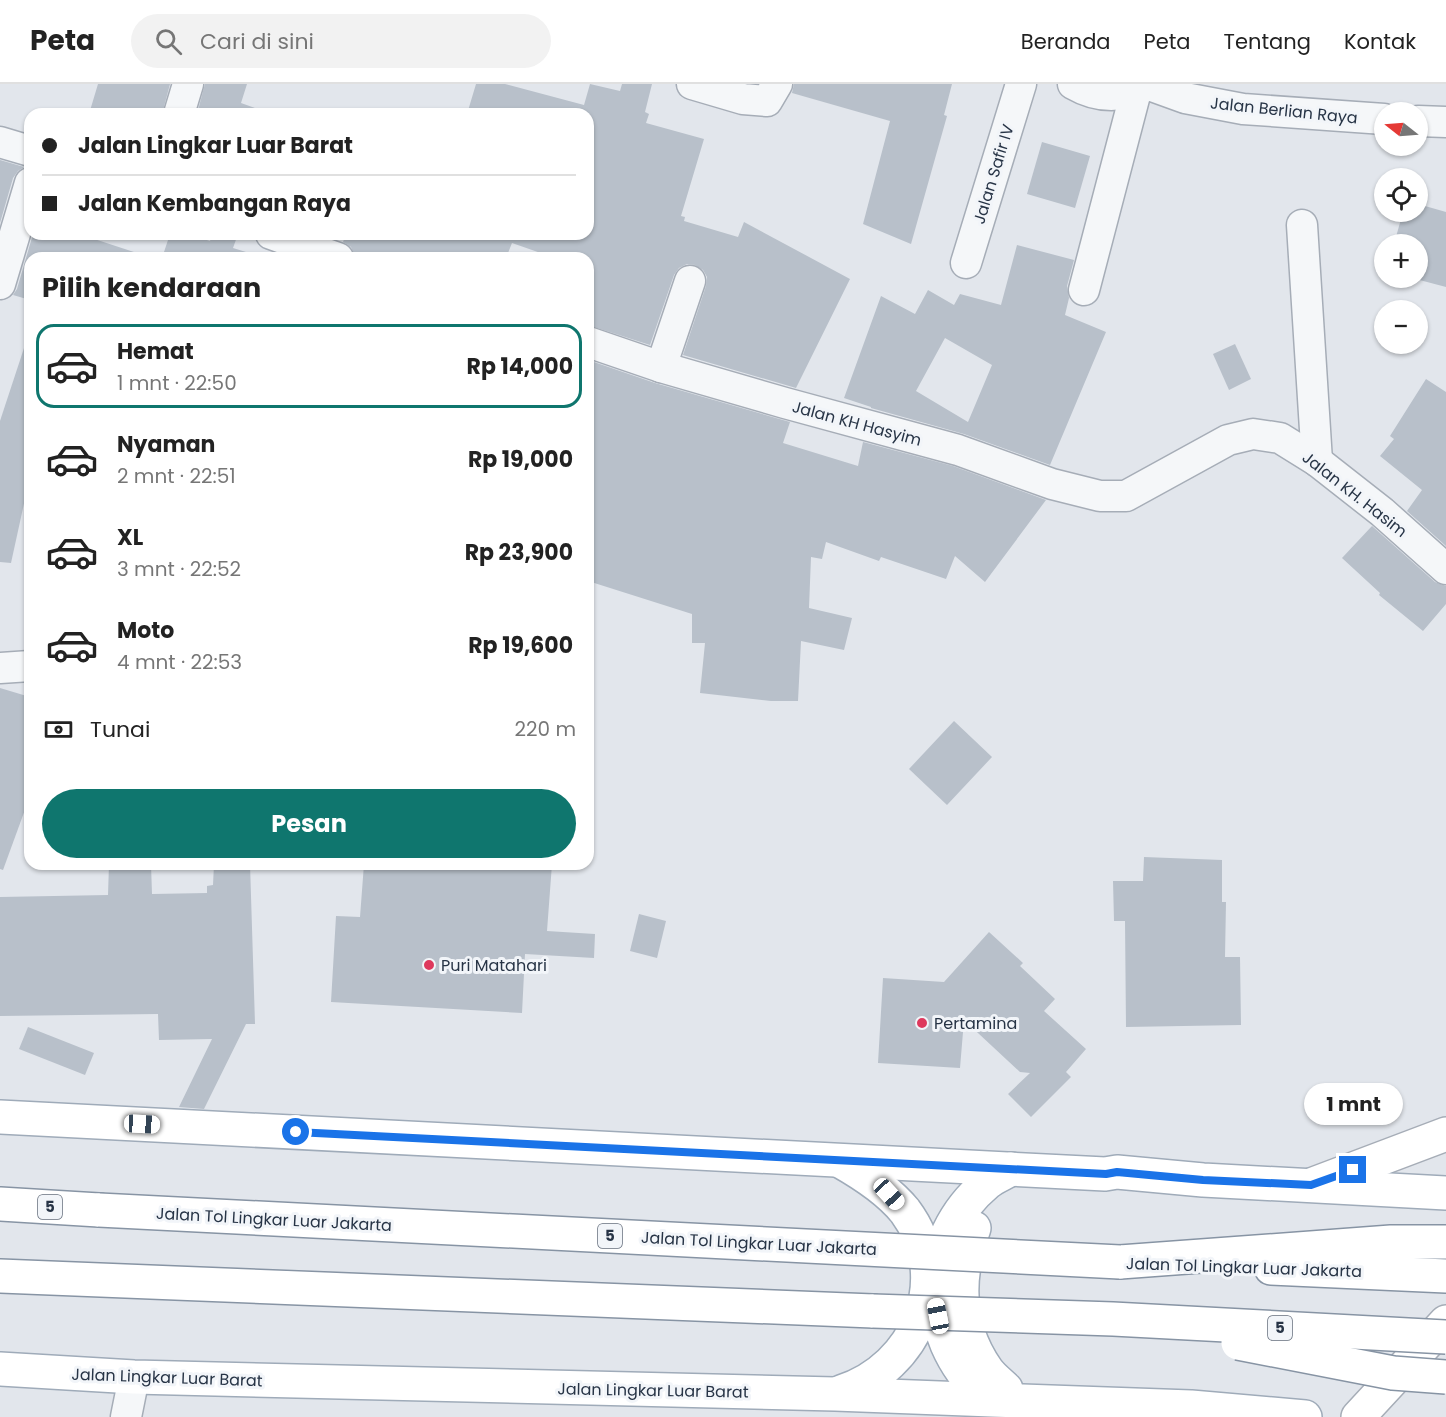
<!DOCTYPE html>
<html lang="id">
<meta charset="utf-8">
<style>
body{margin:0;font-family:Poppins,sans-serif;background:#f2f2f2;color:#222;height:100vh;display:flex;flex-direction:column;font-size:22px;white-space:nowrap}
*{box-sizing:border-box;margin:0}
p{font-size:20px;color:#767676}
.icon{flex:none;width:33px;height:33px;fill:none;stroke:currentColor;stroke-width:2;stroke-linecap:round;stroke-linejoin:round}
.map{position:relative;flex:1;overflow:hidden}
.side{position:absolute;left:24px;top:168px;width:570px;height:618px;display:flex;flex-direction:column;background:#fff;border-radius:18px;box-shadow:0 2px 4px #0004}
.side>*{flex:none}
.banner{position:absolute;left:24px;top:24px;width:570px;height:132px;border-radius:18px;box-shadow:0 2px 4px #0004;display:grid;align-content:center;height:132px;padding:0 18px;background:#fff}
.needle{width:39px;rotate:287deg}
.controls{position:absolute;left:1374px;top:18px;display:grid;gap:12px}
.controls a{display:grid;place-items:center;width:54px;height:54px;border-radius:50%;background:#fff;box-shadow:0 2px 4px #0004;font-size:30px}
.end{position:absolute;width:27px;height:27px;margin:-14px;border:8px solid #1a73e8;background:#fff;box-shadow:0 0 0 3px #fff}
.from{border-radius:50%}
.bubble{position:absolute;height:42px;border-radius:21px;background:#fff;box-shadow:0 2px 4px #0004;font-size:20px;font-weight:700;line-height:42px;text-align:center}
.car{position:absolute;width:18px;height:36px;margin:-18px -9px;border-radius:8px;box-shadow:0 0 4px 2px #0007;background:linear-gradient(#fff 24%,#345 0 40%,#fff 0 76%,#345 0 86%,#fff 0)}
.banner b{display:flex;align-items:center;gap:21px;height:57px;font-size:22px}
.banner b+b{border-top:2px solid #e0e0e0}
.banner i{width:15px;height:15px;background:#222}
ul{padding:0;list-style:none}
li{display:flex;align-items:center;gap:18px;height:84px;margin:0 12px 9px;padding:0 6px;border:3px solid transparent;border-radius:18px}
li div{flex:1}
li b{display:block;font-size:22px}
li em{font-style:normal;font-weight:700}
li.current{border-color:#0f766e}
li>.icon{width:54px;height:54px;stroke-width:1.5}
h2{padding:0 18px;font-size:27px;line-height:72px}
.pay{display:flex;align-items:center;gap:15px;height:66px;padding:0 18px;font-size:22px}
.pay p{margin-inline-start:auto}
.primary-button{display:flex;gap:12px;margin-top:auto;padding:12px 18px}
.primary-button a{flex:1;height:69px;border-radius:36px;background:#0f766e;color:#fff;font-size:24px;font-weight:700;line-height:69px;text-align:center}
header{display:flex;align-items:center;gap:36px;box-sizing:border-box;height:84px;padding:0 30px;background:#fff;border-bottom:2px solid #e0e0e0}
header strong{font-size:28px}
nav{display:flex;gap:33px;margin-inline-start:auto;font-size:21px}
.search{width:420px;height:54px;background:#f2f2f2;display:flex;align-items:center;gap:15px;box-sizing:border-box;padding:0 21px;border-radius:33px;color:#767676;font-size:22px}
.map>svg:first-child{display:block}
.building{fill:#b8c0ca;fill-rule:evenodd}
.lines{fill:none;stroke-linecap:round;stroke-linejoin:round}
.street-casing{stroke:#a6adb7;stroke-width:33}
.secondary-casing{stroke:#a6adb7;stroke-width:36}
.primary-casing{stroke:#9fabb9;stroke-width:36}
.highway-casing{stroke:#8794a4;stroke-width:36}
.street{stroke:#f5f7f9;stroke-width:30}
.secondary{stroke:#fff;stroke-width:33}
.primary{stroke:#fff;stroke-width:33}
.highway{stroke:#fff;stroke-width:33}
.highway-bridge-casing{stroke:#8794a4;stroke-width:36;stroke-linecap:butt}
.highway-bridge{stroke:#fff;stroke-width:33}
.route{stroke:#1a73e8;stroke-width:8}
.poi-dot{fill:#de395d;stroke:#f2f5f9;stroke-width:2}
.labels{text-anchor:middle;stroke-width:6;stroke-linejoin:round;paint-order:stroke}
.shield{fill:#f2f5f9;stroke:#646e7c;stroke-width:1.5}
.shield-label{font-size:15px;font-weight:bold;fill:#273446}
.street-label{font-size:16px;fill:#273446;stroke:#f2f5f9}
.poi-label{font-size:16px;fill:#273446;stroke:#f2f5f9;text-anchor:start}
</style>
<header>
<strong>Peta</strong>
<div class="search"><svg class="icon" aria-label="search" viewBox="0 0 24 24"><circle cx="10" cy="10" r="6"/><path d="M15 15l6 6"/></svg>Cari di sini</div>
<nav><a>Beranda</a><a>Peta</a><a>Tentang</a><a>Kontak</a></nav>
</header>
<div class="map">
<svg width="1446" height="1333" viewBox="0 0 1446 1333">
<rect width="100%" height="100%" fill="#e2e6ec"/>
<g class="building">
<path d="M 98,0 L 170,0 L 162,30 L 89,30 Z"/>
<path d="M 205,0 L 247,0 L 241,19 L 255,24 L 254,30 L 197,30 Z"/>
<path d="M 476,0 L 505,0 L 584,21 L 590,0 L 620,7 L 622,0 L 652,0 L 645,28 L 649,30 L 646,39 L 704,55 L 681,132 L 685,133 L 684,137 L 738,153 L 744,138 L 850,195 L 796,304 L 683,271 L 706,202 L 707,193 L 703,186 L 695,181 L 687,180 L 679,184 L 674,191 L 650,261 L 588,241 L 588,174 L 555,174 L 512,159 L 506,174 L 355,174 L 351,163 L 343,158 L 346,150 L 588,150 L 588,30 L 467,30 Z"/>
<path d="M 794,0 L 952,0 L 944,31 L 947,32 L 911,160 L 863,140 L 890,37 L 792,9 Z"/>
<path d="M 1042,58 L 1090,72 L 1075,124 L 1027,110 Z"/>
<path d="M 0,76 L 24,83 L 18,87 L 13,94 L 0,139 Z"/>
<path d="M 1418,120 L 1446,128 L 1446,203 L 1412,194 L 1418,194 L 1418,160 L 1394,160 L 1403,128 L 1418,128 Z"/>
<path d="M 33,150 L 79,150 L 137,169 L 137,174 L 30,174 L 30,216 L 13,211 L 17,205 Z"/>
<path d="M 170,150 L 188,150 L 210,157 L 212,150 L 238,150 L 233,164 L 246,168 L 245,174 L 162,174 Z"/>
<path d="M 1017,161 L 1074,176 L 1067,202 L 1069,214 L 1065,231 L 1106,248 L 1050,381 L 964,350 L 871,324 L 871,323 L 844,314 L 881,212 L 915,230 L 928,206 L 954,221 L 960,210 L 1001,221 ZM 945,254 L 992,281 L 968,338 L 916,307 Z"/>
<path d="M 1235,260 L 1251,295 L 1229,306 L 1213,270 Z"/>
<path d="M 25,261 L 30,262 L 30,392 L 11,479 L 0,478 L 0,337 Z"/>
<path d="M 588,276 L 655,299 L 790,338 L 783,359 L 858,382 L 863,358 L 953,382 L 1046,416 L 985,498 L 955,472 L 946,495 L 881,473 L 879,477 L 826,458 L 822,475 L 811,473 L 809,524 L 852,534 L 844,566 L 801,557 L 798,617 L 771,617 L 700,609 L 705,559 L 692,559 L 692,530 L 588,497 Z"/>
<path d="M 1426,295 L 1446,308 L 1446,462 L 1407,427 L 1422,406 L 1380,372 L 1394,355 L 1390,352 Z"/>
<path d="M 1372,442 L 1435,498 L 1446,502 L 1446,520 L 1423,547 L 1379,511 L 1380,509 L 1342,474 Z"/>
<path d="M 0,604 L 30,613 L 30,712 L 3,786 L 0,785 Z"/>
<path d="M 954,637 L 992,673 L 947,721 L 909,685 Z"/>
<path d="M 1144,773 L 1222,776 L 1222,818 L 1226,818 L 1225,873 L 1240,873 L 1241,941 L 1126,943 L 1125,837 L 1114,837 L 1113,797 L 1143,797 Z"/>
<path d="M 109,780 L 151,780 L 152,810 L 207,809 L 207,802 L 213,801 L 214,780 L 250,780 L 255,940 L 246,940 L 204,1025 L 179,1023 L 212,955 L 159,956 L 158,930 L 0,932 L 0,813 L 108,811 Z"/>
<path d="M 364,780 L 552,780 L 547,847 L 595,850 L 594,874 L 525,870 L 522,929 L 331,918 L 336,832 L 360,833 Z"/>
<path d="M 639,830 L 666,837 L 657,874 L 630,867 Z"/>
<path d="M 989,848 L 1023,879 L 1020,882 L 1055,915 L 1044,927 L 1086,965 L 1066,988 L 1071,993 L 1031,1033 L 1008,1010 L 1030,989 L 1020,988 L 964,936 L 960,984 L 878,979 L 883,894 L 944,898 Z"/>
<path d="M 28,943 L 94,969 L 85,991 L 19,965 Z"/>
</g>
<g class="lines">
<g class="street-casing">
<g id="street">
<path d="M 692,0 L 743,15 L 767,17 L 777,0"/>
<path d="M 1073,0 C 1099,15 1125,14 1150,0"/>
<path d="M 1149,1 L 1185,14 L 1243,25 L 1384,35"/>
<path d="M 179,30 L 188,0"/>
<path d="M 1418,37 L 1446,38"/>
<path d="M 0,58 L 30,67"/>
<path d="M 1302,141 L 1317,377"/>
<path d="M 271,150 L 338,174"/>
<path d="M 966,179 L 1021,0"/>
<path d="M 0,200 L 30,99"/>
<path d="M 1084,206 L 1136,7"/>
<path d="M 588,258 L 661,283 L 785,319 L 958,366 L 1052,400 L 1100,412 L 1126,412 L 1228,356 L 1253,350 L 1280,354 L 1317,377 L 1382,428 L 1446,485"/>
<path d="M 661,283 L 690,197"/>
<path d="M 0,584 L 30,582"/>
<path d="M 126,1333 L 134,1293"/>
</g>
</g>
<g class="secondary-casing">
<g id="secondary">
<path d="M 1311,1101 L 1446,1050"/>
<path d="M 1358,1333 L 1446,1238"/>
</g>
</g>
<g class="primary-casing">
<g id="primary">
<path d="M 0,1033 L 1105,1090 L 1117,1088 L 1203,1096 L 1446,1109"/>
<path d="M 840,1077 C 863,1090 888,1106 905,1127 C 955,1194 917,1284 841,1308"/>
<path d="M 974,1144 C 956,1193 956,1242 987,1286 C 992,1293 1000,1299 1006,1305"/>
<path d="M 0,1285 L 134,1293 L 835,1310 L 992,1316 L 1191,1323 L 1305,1333"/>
<path d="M 963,1312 L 983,1311 C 919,1251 919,1156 987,1099 C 994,1093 1003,1090 1011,1085"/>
</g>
</g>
<g class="highway-casing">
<g id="highway">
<path d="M 0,1120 L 99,1126"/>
<path d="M 1120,1178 L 1391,1158 L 1446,1158"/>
<path d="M 1271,1184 L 1446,1192"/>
<path d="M 0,1192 L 873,1227"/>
</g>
</g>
<use href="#street" class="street"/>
<use href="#secondary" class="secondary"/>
<use href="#primary" class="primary"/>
<use href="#highway" class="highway"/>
<g class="highway-bridge-casing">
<g id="highway-bridge">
<path d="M 99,1126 L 1120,1178"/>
<path d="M 873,1227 L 1113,1235 L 1446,1253"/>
<path d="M 1238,1259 L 1393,1289 L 1446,1293"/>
</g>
</g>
<use href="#highway-bridge" class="highway-bridge"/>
</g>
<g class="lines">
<path class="route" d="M 296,1048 L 1106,1090 L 1117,1088 L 1203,1096 L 1311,1101 L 1353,1086"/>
</g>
<g class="poi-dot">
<circle cx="429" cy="881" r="6"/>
<circle cx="922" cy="939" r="6"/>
</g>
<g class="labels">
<g class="shield">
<rect x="38" y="1111" width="24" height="24" rx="4.5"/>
<rect x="598" y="1140" width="24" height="24" rx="4.5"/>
<rect x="1268" y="1232" width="24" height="24" rx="4.5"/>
</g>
<g class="shield-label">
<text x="50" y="1128">5</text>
<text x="610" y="1157">5</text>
<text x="1280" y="1249">5</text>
</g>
<g class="street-label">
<text transform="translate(1284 26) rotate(6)" y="6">Jalan Berlian Raya</text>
<text transform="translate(993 90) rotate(-73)" y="6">Jalan Safir IV</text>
<text transform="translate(857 339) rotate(15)" y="6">Jalan KH Hasyim</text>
<text transform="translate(1355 410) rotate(38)" y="6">Jalan KH. Hasim</text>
<text transform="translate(274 1135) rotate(3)" y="6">Jalan Tol Lingkar Luar Jakarta</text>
<text transform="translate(759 1159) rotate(3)" y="6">Jalan Tol Lingkar Luar Jakarta</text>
<text transform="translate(1244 1183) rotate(2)" y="6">Jalan Tol Lingkar Luar Jakarta</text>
<text transform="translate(167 1293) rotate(2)" y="6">Jalan Lingkar Luar Barat</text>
<text transform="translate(653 1306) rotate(1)" y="6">Jalan Lingkar Luar Barat</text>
</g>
<g class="poi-label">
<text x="441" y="887">Puri Matahari</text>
<text x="934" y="945">Pertamina</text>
</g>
</g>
</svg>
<div class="controls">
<a><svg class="needle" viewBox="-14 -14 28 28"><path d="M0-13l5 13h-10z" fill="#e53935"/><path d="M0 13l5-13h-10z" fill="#767676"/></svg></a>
<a><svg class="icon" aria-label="locate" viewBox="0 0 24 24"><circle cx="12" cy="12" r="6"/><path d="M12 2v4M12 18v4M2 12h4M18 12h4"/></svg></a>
<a>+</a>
<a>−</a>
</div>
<i class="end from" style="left:296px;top:1048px"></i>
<i class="end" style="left:1353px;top:1086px"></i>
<div class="bubble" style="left:1304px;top:999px;width:99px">1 mnt</div>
<i class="car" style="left:142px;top:1040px;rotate:93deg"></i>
<i class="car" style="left:889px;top:1110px;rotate:137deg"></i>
<i class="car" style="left:938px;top:1232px;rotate:349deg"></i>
<div class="banner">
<b><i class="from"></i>Jalan Lingkar Luar Barat</b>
<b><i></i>Jalan Kembangan Raya</b>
</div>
<section class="side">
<h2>Pilih kendaraan</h2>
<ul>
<li class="current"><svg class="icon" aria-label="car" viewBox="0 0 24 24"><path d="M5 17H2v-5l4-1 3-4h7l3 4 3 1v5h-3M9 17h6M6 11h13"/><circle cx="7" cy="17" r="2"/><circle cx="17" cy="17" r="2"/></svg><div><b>Hemat</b><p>1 mnt · 22:50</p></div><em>Rp 14,000</em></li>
<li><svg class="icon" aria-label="car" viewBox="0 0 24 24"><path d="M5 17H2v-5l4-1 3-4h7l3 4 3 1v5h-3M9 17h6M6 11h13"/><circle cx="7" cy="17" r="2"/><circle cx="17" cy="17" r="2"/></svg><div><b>Nyaman</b><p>2 mnt · 22:51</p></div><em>Rp 19,000</em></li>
<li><svg class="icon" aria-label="car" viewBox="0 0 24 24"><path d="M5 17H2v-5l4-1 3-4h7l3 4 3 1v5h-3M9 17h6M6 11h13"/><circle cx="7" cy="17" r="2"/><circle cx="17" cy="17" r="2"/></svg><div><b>XL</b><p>3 mnt · 22:52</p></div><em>Rp 23,900</em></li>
<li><svg class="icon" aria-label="car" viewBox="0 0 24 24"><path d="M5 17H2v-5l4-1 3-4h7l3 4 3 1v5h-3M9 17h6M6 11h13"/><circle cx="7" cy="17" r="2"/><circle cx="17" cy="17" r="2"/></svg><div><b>Moto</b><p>4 mnt · 22:53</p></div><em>Rp 19,600</em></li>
</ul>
<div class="pay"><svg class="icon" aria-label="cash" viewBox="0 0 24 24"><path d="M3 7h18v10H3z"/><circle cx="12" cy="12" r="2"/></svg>Tunai<p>220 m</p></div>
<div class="primary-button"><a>Pesan</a></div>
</section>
</div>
